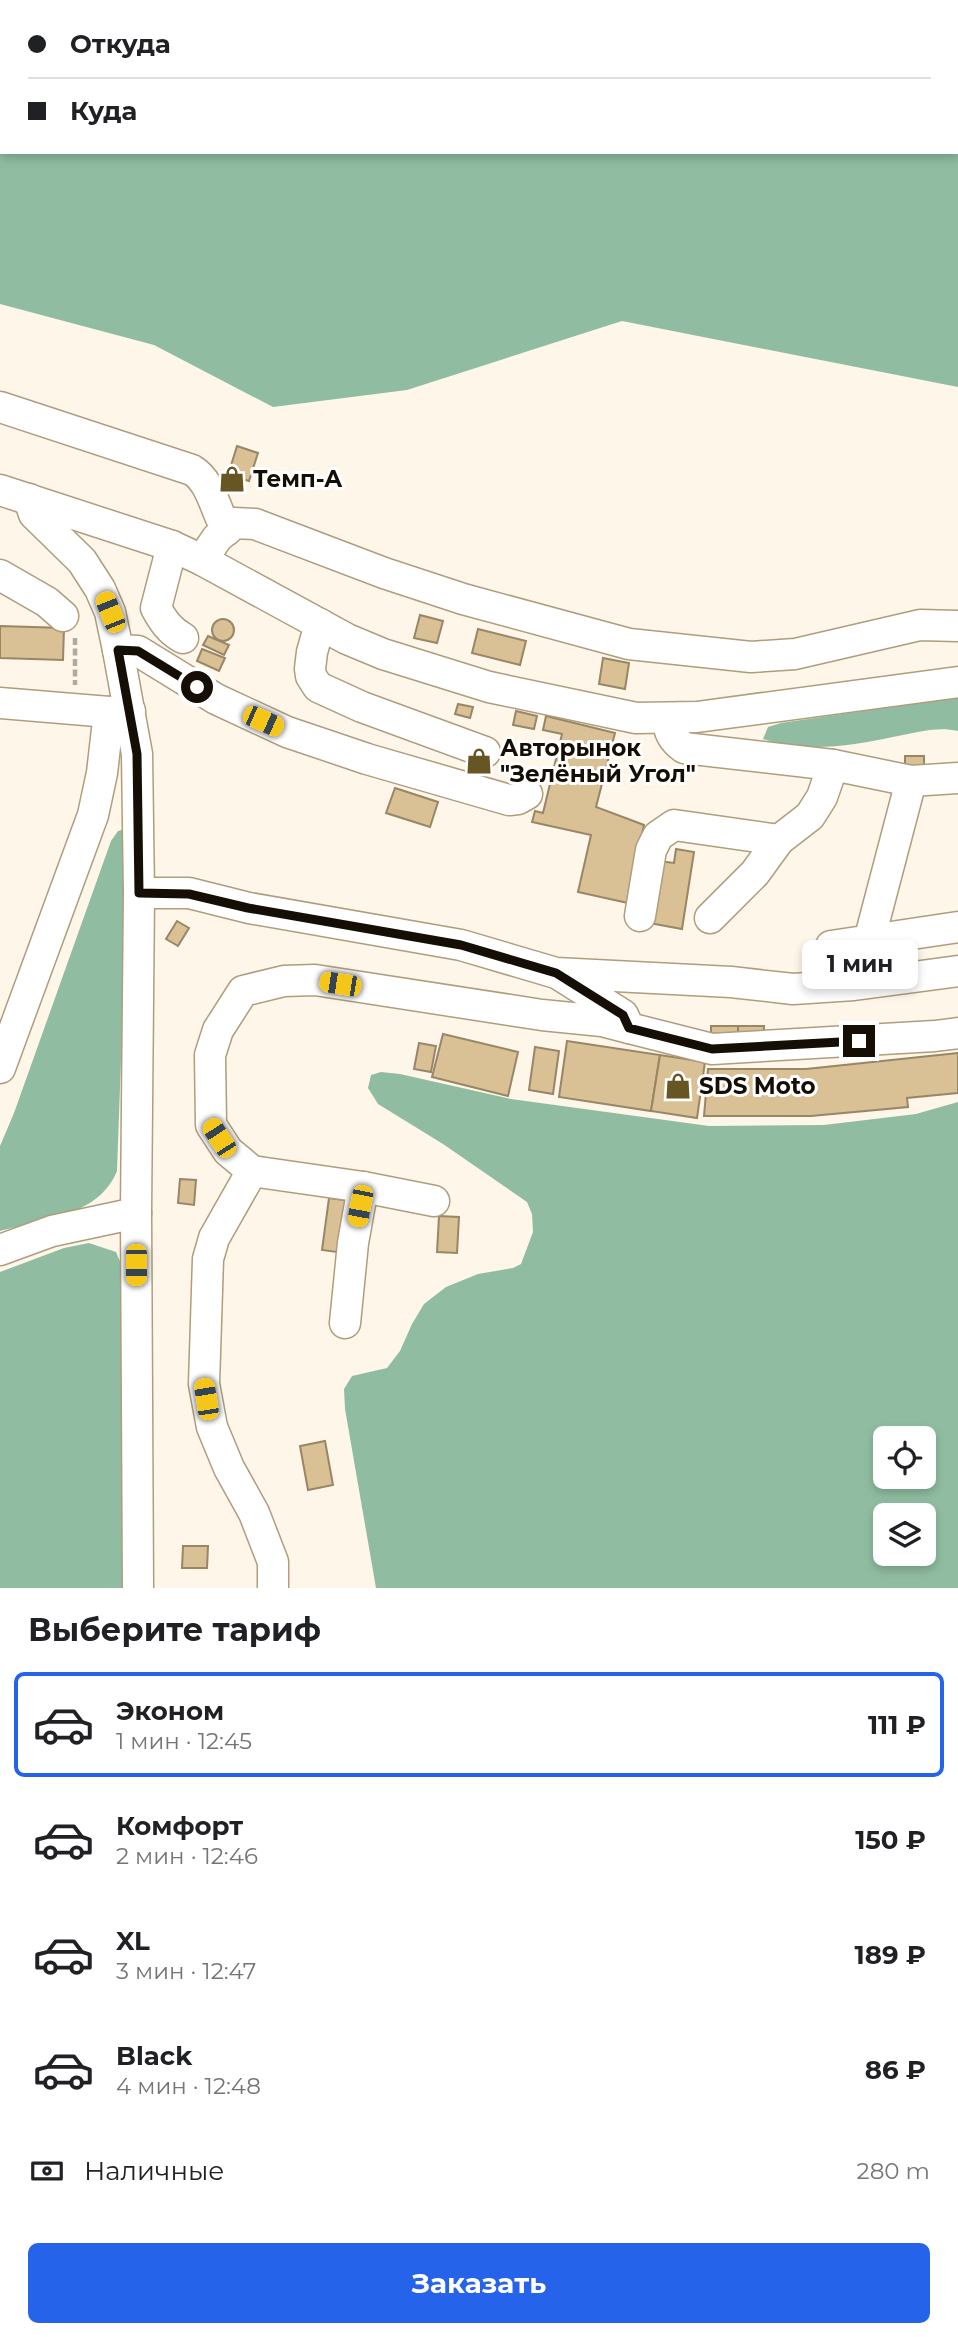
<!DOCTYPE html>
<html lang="ru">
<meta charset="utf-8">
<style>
body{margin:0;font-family:Montserrat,sans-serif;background:#f2f2f2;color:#202124;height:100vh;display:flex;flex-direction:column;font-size:26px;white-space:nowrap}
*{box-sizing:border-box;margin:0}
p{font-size:23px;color:#757577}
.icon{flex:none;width:38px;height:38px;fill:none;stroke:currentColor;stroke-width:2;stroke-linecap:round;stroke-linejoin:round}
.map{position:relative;height:1588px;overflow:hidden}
.sheet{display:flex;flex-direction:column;background:#fff;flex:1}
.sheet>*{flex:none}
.banner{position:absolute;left:0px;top:0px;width:959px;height:154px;box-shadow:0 4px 10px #0003;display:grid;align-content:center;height:154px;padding:0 28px;background:#fff}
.tools{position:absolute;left:873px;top:1426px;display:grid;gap:14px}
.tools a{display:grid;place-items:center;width:63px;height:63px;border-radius:10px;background:#fff;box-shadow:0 4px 10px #0003;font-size:35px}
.end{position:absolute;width:32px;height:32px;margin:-16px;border:9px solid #150e04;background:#fff;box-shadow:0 0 0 4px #fff}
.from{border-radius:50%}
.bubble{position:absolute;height:49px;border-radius:10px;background:#fff;box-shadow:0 4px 10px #0003;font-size:23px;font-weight:700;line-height:49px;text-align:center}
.car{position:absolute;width:21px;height:42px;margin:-21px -10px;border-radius:9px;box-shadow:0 0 5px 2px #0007;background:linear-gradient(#f5c518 24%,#345 0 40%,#f5c518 0 76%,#345 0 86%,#f5c518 0)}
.banner b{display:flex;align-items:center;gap:24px;height:66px;font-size:26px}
.banner b+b{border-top:2px solid #e0e0e0}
.banner i{width:18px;height:18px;background:#202124}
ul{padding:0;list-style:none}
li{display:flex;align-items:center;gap:21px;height:105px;margin:0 14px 10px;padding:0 14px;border:4px solid transparent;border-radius:10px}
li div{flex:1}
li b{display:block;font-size:26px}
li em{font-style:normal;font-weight:700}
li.active{border-color:#2563eb}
li>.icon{width:63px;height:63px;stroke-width:1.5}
h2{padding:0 28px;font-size:32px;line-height:84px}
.pay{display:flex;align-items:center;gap:18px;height:77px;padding:0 28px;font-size:26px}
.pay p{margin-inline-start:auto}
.primary-button{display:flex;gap:14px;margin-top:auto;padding:14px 28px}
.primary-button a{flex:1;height:80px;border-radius:10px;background:#2563eb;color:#fff;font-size:28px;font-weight:700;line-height:80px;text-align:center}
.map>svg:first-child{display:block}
.forest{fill:#90bda1;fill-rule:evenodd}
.building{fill:#d9c095;stroke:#988667;stroke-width:2}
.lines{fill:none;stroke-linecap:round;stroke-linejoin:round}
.minor-casing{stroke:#af9d7d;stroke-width:33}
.path{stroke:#b1a99c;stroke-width:4.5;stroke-dasharray:7 3.5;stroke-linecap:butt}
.minor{stroke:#fff;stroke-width:30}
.route{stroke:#150e04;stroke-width:9}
.labels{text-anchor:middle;stroke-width:6;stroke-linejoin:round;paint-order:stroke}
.poi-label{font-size:23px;font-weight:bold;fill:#150e04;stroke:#fff;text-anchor:start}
</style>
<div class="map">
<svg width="958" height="1588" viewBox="0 0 958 1588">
<rect width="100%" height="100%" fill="#fef6e8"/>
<g class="forest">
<path d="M 0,0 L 958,0 L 958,387 L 622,321 L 407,390 L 273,407 L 154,345 L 0,304 ZM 2,2 L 957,2 L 957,152 L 2,152 Z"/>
<path d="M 958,697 L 958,731 C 936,726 915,733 893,737 C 850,746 806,753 763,739 L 768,727 L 781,723 Z"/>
<path d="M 125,829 L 129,839 L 117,1171 C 99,1216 42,1220 0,1231 L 0,1146 L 14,1113 L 111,841 L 118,831 Z"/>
<path d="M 381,1072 L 400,1074 L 511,1099 L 709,1126 L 824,1125 L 916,1114 L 958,1102 L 958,1588 L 376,1588 L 345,1409 L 344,1389 L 352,1376 L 387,1368 L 400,1351 L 412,1324 L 424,1304 L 446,1287 L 478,1274 L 513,1268 L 521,1264 L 533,1232 L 532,1214 L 527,1202 L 443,1144 L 378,1104 L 368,1088 L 371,1075 ZM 886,1438 L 924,1438 L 924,1477 L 886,1477 ZM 886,1516 L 924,1516 L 924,1554 L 886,1554 Z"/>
<path d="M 89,1243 L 116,1252 L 122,1266 L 122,1588 L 0,1588 L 0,1272 L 64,1248 Z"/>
</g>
<g class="building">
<path d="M 237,446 L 258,453 L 249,481 L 228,475 Z"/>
<path d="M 420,615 L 443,621 L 437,643 L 414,638 Z"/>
<circle cx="223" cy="630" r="11"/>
<path d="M 0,626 L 64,628 L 63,660 L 0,658 Z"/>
<path d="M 478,629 L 526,641 L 520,665 L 472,653 Z"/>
<path d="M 208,636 L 229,645 L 224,655 L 203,645 Z"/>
<path d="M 202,649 L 225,658 L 219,671 L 197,661 Z"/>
<path d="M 603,658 L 629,663 L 625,689 L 599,684 Z"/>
<path d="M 458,704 L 473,707 L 470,718 L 455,714 Z"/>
<path d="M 516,711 L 537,716 L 534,729 L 513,725 Z"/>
<path d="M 546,716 L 615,733 L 596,807 L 644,825 L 628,903 L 578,892 L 591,835 L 532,822 L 535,811 L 543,813 L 562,734 L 543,730 Z"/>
<path d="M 905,756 L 924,756 L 924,770 L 905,771 Z"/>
<path d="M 395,788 L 438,802 L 430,827 L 386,813 Z"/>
<path d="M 676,849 L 694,852 L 682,929 L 649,923 L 659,861 L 674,863 Z"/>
<path d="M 177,921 L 189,928 L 178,946 L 166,939 Z"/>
<rect x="711" y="1026" width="27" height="16"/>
<rect x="738" y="1026" width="26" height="16"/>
<path d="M 443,1034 L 518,1052 L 508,1096 L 432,1077 Z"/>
<path d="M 567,1041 L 660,1055 L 651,1111 L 559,1097 Z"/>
<path d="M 419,1043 L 436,1046 L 431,1072 L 414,1069 Z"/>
<path d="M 535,1047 L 559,1051 L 553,1094 L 529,1090 Z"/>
<path d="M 958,1053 L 958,1093 L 907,1098 L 908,1107 L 811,1116 L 704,1116 L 708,1069 L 806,1069 Z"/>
<path d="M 660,1055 L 705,1062 L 697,1118 L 651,1111 Z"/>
<path d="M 180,1179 L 196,1180 L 194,1205 L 178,1203 Z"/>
<path d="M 329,1198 L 352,1201 L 344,1253 L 322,1250 Z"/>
<path d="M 439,1216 L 459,1217 L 457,1253 L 437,1252 Z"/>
<path d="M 325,1441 L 333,1485 L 308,1490 L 300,1446 Z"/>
<path d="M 183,1546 L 208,1546 L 207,1568 L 182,1568 Z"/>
</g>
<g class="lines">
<g class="minor-casing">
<g id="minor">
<path d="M 0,407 L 192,470 C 212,482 215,511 227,530"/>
<path d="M 0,490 L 172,546 L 202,560 L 347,639 L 383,654 L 489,687 L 636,718 L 697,717 L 958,682"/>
<path d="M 29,499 L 34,514 L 82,561 L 100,589 L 110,612 L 118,650 L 137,754 L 139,893 L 136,1213 L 138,1588"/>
<path d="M 172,546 L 156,608 C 163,621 170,631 183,638"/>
<path d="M 202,560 L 217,538 L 234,523 L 255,524 L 384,573 L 463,599 L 629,644 L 751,657 L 795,654 L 920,625 L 958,626"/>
<path d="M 0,575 L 47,602 L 63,616"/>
<path d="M 320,624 L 312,652 L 310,669 L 311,676 L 318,687 L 362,707 L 485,752"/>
<path d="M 118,650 L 138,651 L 216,699 L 287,732 L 367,759 L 509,800 L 518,799 L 527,794"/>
<path d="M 0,703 L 109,712"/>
<path d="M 668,719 C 668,731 674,741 684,748 L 833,765 L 911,781 L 958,778"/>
<path d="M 139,893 L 189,893 L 249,908 L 461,945 L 556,973 L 731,982 L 793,989 L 854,985 L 958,971"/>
<path d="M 640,916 L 651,850 L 658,836 L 674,825 L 779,840"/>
<path d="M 710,918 L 755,873 L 779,840 L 810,816 L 822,797 L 833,765"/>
<path d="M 869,941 L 911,781"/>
<path d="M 831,946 L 958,927"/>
<path d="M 560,975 L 623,1015 L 629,1028 L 712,1049 L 935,1036 L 958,1033"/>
<path d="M 0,1068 L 93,815 L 102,773 L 109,712 L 130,711"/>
<path d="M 252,1171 L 214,1238 L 208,1259 L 204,1384 L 212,1427 L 229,1468 L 254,1513 L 273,1562 L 273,1588"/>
<path d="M 434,1201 L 363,1187 L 252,1171 L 228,1151 L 211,1125 L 210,1055 L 218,1030 L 243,991 L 284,981 L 315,980 L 542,1015 L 602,1021 L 629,1028"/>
<path d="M 0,1250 L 52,1231 L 136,1213"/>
<path d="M 345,1323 L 353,1243 L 363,1187"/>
</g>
</g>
<path class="path" d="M 75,638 L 75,685"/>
<use href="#minor" class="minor"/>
</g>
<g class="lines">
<path class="route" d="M 197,687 L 138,651 L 118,650 L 137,754 L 139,893 L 189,894 L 248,908 L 461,945 L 556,973 L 623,1015 L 629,1028 L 712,1049 L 859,1041"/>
</g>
<defs>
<g id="shop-bare" transform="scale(2.1)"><path d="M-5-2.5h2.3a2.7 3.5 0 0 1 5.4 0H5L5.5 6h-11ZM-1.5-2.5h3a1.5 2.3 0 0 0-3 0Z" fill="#675523" stroke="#fff" stroke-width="2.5" paint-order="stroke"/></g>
</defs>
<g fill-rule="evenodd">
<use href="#shop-bare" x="232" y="479"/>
<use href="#shop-bare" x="479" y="761"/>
<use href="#shop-bare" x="678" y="1086"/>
</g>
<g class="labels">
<g class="poi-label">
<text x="253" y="487">Темп-А</text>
<text x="500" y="756">Авторынок<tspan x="500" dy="26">"Зелёный Угол"</tspan></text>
<text x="699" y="1094">SDS Moto</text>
</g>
</g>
</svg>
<div class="tools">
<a><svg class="icon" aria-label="locate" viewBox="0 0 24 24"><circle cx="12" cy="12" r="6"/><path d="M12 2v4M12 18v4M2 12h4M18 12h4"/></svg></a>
<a><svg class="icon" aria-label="layers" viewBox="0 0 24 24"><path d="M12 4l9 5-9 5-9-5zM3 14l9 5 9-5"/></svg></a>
</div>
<i class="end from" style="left:197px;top:687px"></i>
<i class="end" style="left:859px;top:1041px"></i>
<div class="bubble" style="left:802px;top:940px;width:116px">1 мин</div>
<i class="car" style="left:110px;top:612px;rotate:338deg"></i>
<i class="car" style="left:263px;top:721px;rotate:114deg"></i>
<i class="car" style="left:340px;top:984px;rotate:279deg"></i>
<i class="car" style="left:219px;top:1138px;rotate:327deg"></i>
<i class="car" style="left:360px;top:1206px;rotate:191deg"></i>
<i class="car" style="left:136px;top:1265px;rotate:180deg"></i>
<i class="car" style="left:206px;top:1399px;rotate:351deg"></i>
<div class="banner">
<b><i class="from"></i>Откуда</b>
<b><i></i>Куда</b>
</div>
</div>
<section class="sheet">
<h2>Выберите тариф</h2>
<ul>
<li class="active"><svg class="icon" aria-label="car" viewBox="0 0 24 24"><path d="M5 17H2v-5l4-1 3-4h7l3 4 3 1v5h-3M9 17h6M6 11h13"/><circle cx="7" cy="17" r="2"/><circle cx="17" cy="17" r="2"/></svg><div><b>Эконом</b><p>1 мин · 12:45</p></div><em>111 ₽</em></li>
<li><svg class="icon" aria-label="car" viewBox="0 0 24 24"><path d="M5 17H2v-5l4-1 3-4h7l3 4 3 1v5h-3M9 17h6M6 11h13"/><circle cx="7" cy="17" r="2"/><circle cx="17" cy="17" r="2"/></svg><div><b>Комфорт</b><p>2 мин · 12:46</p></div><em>150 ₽</em></li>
<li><svg class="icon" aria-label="car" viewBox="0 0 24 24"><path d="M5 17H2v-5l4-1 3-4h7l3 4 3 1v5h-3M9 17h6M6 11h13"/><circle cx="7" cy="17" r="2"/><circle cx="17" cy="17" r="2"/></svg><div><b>XL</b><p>3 мин · 12:47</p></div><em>189 ₽</em></li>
<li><svg class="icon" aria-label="car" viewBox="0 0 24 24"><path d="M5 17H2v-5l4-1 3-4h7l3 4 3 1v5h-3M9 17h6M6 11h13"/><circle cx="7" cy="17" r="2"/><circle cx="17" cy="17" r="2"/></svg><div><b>Black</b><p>4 мин · 12:48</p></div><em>86 ₽</em></li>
</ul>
<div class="pay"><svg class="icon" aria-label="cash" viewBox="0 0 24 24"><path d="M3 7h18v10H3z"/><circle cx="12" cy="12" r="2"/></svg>Наличные<p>280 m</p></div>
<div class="primary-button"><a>Заказать</a></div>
</section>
